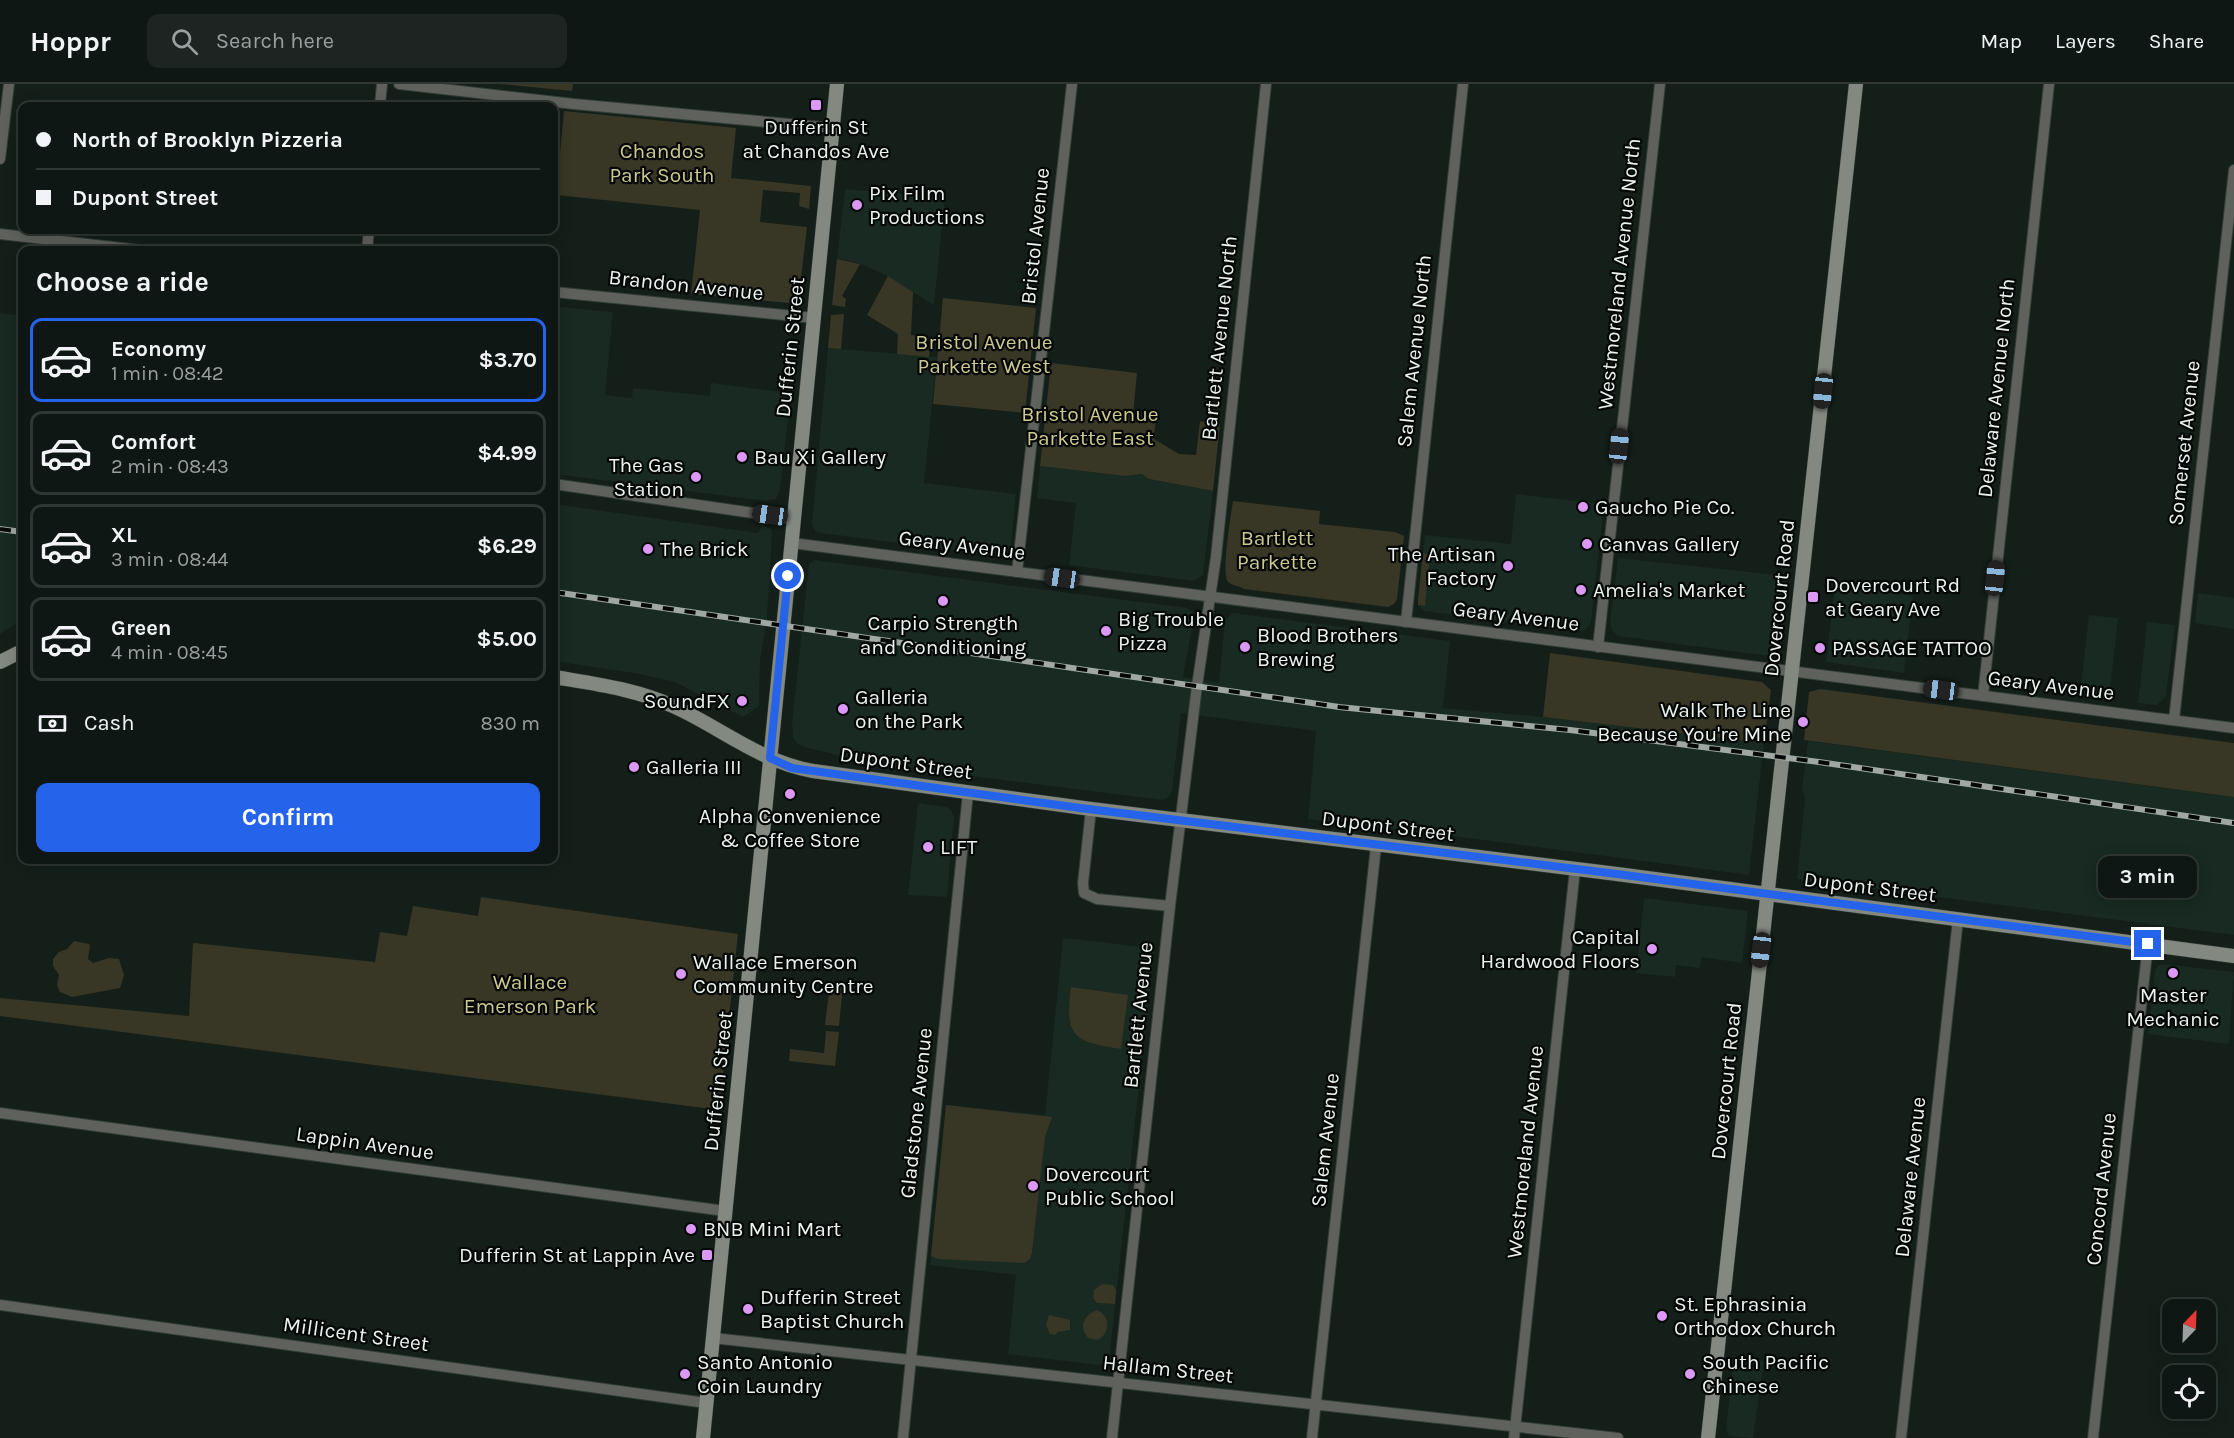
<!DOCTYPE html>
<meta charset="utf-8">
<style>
body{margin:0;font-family:Karla,sans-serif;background:#1d2422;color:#f1f3f6;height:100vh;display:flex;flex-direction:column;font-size:22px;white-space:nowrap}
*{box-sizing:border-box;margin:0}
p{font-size:20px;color:#9b9fa0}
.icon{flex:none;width:33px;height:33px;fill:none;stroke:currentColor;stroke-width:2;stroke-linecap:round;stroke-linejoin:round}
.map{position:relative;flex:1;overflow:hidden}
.details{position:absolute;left:18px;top:162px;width:540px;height:618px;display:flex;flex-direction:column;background:#0f1714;border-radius:12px;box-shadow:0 3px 15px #0003,0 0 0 2px #2f3634}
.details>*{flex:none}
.banner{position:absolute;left:18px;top:18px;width:540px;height:132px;border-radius:12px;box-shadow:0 3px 15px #0003,0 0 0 2px #2f3634;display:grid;align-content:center;height:132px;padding:0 18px;background:#0f1714}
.needle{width:39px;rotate:23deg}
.buttons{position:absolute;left:2162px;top:1215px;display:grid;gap:12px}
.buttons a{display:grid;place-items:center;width:54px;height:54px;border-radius:12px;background:#0f1714;box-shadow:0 3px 15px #0003,0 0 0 2px #2f3634;font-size:30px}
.end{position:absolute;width:27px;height:27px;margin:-14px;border:8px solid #2563eb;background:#fff;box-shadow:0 0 0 3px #fff}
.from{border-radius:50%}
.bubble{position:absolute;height:42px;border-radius:12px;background:#0f1714;box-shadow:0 3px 15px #0003,0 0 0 2px #2f3634;font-size:20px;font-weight:700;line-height:42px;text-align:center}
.car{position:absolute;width:18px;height:36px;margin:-18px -9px;border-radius:8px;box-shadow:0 0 4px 2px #0007;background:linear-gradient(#222 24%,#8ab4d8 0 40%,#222 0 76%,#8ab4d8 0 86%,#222 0)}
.banner b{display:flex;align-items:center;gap:21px;height:57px;font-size:22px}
.banner b+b{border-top:2px solid #2f3634}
.banner i{width:15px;height:15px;background:#f1f3f6}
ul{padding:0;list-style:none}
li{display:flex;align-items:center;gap:18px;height:84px;margin:0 12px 9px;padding:0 6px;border:3px solid #2f3634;border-radius:12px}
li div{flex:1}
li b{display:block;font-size:22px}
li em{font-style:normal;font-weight:700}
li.on{border-color:#2563eb}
li>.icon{width:54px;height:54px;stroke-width:1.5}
h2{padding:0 18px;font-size:27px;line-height:72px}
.pay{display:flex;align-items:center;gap:15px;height:66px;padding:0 18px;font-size:22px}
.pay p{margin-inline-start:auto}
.button{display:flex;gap:12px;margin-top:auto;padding:12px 18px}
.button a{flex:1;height:69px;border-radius:12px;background:#2563eb;color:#fff;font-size:24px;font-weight:700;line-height:69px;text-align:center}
header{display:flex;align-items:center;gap:36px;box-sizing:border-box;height:84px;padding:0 30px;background:#0f1714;border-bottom:2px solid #2f3634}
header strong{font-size:28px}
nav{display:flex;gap:33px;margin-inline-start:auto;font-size:21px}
.search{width:420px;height:54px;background:#1d2422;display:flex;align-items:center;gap:15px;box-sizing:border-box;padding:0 21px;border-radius:12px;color:#9b9fa0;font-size:22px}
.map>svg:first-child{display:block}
.built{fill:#182a21}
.green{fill:#383624}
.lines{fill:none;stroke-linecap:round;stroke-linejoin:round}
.street-casing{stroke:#323d38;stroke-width:12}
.secondary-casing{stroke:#323d38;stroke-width:15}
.street{stroke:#5e615c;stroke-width:10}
.secondary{stroke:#838880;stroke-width:14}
.rail-casing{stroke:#9fa8a3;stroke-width:6}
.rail{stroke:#050806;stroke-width:4;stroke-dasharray:11;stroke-linecap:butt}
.route{stroke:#2563eb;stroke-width:8}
.poi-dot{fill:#db99f5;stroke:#050806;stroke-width:2}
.labels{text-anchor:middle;stroke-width:4.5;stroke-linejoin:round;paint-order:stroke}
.poi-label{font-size:21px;fill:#ebf3ef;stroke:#050806;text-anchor:start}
.park-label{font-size:21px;fill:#cec992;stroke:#050806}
.street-label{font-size:21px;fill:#ebf3ef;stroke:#050806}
</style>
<header>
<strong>Hoppr</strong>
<div class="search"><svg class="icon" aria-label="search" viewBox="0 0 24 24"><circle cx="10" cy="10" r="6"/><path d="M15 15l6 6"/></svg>Search here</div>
<nav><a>Map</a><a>Layers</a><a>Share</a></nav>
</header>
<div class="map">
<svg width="2234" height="1354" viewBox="0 0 2234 1354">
<rect width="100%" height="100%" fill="#141f1a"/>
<g class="built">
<path d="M 845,105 L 945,114 L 934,221 L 884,190 L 856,178 L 837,175 Z"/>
<path d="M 560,223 L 613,228 L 605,311 L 632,314 L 633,304 L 710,312 L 711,299 L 791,309 L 780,406 L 776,415 L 766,417 L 554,390 L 554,279 Z"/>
<path d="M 0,229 L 22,232 L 22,536 L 0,550 Z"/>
<path d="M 828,264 L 937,273 L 924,399 L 1016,410 L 1011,461 L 1007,469 L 1001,472 L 821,449 L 815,447 L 812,440 Z"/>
<path d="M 1040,382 L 1125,392 L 1142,390 L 1149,395 L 1213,407 L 1203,491 L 1194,497 L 1069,481 L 1076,419 L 1037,414 Z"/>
<path d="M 1516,410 L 1604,420 L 1591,538 L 1585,546 L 1577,547 L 1424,527 L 1418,521 L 1425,451 L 1511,460 Z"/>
<path d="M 554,420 L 758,449 L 762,442 L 771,445 L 772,451 L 767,534 L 760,576 L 759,622 L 743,633 L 675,598 L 640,590 L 554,577 Z"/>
<path d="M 1618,474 L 1787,492 L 1777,566 L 1769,572 L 1618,552 L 1612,546 L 1610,540 Z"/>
<path d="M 814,476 L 1187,524 L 1193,528 L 1194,533 L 1183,593 L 1219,599 L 1225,536 L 1233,529 L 1450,557 L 1443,624 L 1543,633 L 1764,659 L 1749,791 L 1446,751 L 1308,735 L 1316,647 L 1181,629 L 1172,707 L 1170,712 L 1163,716 L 868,679 L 805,663 L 797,659 L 793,653 L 792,639 L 809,480 Z"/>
<path d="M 1835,502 L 1913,512 L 1904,589 L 1826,578 Z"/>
<path d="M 2198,509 L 2234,514 L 2234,545 L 2195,539 Z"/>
<path d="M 2089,531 L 2118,534 L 2109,615 L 2080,611 Z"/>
<path d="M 2147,538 L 2175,541 L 2166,612 L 2157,621 L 2138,619 Z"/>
<path d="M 1808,657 L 2234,713 L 2234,851 L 1797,795 L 1805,714 L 1802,706 Z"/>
<path d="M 918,719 L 946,723 L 950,725 L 954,732 L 947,813 L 908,811 Z"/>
<path d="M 1644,814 L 1748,827 L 1742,879 L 1702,873 L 1700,884 L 1676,881 L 1675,893 L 1636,889 Z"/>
<path d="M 1063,854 L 1154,864 L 1110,1268 L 1107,1278 L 1098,1281 L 1008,1270 L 1016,1191 L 930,1181 L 946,1021 L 1045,1031 Z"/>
<path d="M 2163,880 L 2234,888 L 2229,960 L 2148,950 L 2155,887 L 2158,882 Z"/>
<path d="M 1734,1273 L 1764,1277 L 1753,1354 L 1729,1352 L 1726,1345 Z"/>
</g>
<g class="green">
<path d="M 500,0 L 573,0 L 572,7 Z"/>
<path d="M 564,27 L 736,44 L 731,94 L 811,102 L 809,125 L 799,122 L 800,109 L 763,106 L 760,138 L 807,143 L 799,212 L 795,217 L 789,219 L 691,210 L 700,126 L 556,111 Z"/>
<path d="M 837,175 L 860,180 L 842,212 L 846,215 L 845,223 L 832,221 Z"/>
<path d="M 888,192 L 913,208 L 911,251 L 931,253 L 929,273 L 897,270 L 898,250 L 867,231 Z"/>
<path d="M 943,214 L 1036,224 L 1025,329 L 933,320 Z"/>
<path d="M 844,230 L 841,265 L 828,264 L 831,231 Z"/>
<path d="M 1051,279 L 1137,289 L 1133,330 L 1156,332 L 1154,355 L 1179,370 L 1196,371 L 1200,337 L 1220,340 L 1213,407 L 1149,395 L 1142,390 L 1125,392 L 1040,382 Z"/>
<path d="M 1233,417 L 1320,427 L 1319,440 L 1395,448 L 1404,452 L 1397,515 L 1394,520 L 1388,523 L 1244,505 C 1241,502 1232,502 1228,498 C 1221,490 1231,430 1233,417 Z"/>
<path d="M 1423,469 L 1430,470 L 1425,522 L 1418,521 L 1418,516 Z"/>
<path d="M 1550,569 L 1762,598 L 1771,606 L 1764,659 L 1543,633 Z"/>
<path d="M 1820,605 L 2234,659 L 2234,713 L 1804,656 L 1809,608 Z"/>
<path d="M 481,813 L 738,850 L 719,1026 L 0,932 L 0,914 L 189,932 L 193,859 L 375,878 L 380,848 L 407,852 L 413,822 L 478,832 Z"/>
<path d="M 74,857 L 89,860 L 90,862 L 88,875 L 93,879 L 109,874 L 119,875 L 124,891 L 120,904 L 72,913 L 60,908 L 57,901 L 59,891 L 53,882 L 53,875 L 59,868 L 67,865 Z"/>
<path d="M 830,899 L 843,901 L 839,942 L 825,941 Z"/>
<path d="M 1071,903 L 1128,911 L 1121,965 C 1074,958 1064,953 1071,903 Z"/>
<path d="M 826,947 L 839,948 L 835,982 L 789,977 L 790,965 L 824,969 Z"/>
<path d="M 946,1021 L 1052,1033 L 1045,1053 L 1032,1168 L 1030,1175 L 1024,1179 L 938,1175 L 931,1172 Z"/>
<path d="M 1102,1200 L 1113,1201 L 1116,1206 L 1115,1220 L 1097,1219 L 1093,1214 L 1094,1206 Z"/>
<path d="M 1097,1226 C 1111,1232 1110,1249 1098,1256 L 1088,1254 C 1078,1242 1084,1231 1097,1226 Z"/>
<path d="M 1049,1231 L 1070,1236 L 1070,1246 L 1058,1248 L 1055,1251 L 1050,1250 L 1046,1241 Z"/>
</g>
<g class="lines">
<g class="street-casing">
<g id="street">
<path d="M 399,0 L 574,20 L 833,44"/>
<path d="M 380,22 L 382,0"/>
<path d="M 0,75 L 9,0"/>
<path d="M 0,150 L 139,166"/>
<path d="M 367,166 L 369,146"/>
<path d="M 554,208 L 814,234"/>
<path d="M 554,400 L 794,435"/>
<path d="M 792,459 L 2234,644"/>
<path d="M 1017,488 L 1072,0"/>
<path d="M 1406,538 L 1463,0"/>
<path d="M 1598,563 L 1660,0"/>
<path d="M 1983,612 L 2049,0"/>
<path d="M 2174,636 L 2234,86"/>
<path d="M 1091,725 L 1083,799 L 1084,809 L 1097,815 L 1170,822"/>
<path d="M 0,1029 L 725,1127"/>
<path d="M 0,1221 L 706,1319"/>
<path d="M 713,1254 L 1618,1354"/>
<path d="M 903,1354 L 968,709"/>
<path d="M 1112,1354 L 1170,822 L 1197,602 L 1216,473 L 1266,0"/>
<path d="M 1312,1354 L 1376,762"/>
<path d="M 1514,1354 L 1575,785"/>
<path d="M 1901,1354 L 1958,835"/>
<path d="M 2093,1354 L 2148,860"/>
</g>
</g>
<g class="secondary-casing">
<g id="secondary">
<path d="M 0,578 L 22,567"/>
<path d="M 554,593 C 595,600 636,605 675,623 C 721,644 761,678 813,687 L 1091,725 L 1617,790 L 2234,872"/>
<path d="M 703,1354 L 837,0"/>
<path d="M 1708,1354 L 1856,0"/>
</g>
</g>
<use href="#street" class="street"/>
<use href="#secondary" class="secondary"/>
<g class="rail-casing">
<g id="rail">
<path d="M 0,445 L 22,448"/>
<path d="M 554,508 L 1339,623 L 1570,646 L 1819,678 L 2234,739"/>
</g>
</g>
<use href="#rail" class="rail"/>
</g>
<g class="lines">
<path class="route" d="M 788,492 L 770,674 L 792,684 L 1080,724 L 1617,790 L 2148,860"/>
</g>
<g class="poi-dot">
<rect x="810" y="15" width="12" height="12" rx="3"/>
<circle cx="857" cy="121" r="6"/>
<circle cx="742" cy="373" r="6"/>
<circle cx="696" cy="393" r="6"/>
<circle cx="1583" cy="423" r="6"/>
<circle cx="1587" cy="460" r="6"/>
<circle cx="648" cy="465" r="6"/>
<circle cx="1508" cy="482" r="6"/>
<circle cx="1581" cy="506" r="6"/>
<rect x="1807" y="507" width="12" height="12" rx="3"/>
<circle cx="943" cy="517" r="6"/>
<circle cx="1106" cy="547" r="6"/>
<circle cx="1245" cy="563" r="6"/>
<circle cx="1820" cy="564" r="6"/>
<circle cx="742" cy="617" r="6"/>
<circle cx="843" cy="625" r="6"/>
<circle cx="1803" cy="638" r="6"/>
<circle cx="634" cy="683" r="6"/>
<circle cx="790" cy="710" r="6"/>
<circle cx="928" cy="763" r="6"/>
<circle cx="1652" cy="865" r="6"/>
<circle cx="2173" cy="889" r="6"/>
<circle cx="681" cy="890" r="6"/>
<circle cx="1033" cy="1102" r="6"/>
<circle cx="691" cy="1145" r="6"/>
<rect x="701" y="1165" width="12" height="12" rx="3"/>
<circle cx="748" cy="1225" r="6"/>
<circle cx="1662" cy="1232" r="6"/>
<circle cx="685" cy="1290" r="6"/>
<circle cx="1690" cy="1290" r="6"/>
</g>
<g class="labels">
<g class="poi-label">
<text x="816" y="50" text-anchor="middle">Dufferin St<tspan x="816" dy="24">at Chandos Ave</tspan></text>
<text x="869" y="116">Pix Film<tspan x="869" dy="24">Productions</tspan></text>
<text x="754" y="380">Bau Xi Gallery</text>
<text x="684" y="388" text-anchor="end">The Gas<tspan x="684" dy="24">Station</tspan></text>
<text x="1595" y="430">Gaucho Pie Co.</text>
<text x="1599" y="467">Canvas Gallery</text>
<text x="660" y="472">The Brick</text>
<text x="1496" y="477" text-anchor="end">The Artisan<tspan x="1496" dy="24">Factory</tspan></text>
<text x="1825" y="508">Dovercourt Rd<tspan x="1825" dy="24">at Geary Ave</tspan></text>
<text x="1593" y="513">Amelia's Market</text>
<text x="1118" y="542">Big Trouble<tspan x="1118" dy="24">Pizza</tspan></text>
<text x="943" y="546" text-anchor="middle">Carpio Strength<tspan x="943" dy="24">and Conditioning</tspan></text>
<text x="1257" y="558">Blood Brothers<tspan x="1257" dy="24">Brewing</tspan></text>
<text x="1832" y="571">PASSAGE TATTOO</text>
<text x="855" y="620">Galleria<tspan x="855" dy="24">on the Park</tspan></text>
<text x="730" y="624" text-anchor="end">SoundFX</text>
<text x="1791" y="633" text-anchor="end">Walk The Line<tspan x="1791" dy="24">Because You're Mine</tspan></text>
<text x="646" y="690">Galleria III</text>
<text x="790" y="739" text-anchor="middle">Alpha Convenience<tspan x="790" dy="24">&amp; Coffee Store</tspan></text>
<text x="940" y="770">LIFT</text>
<text x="1640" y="860" text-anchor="end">Capital<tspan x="1640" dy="24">Hardwood Floors</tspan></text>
<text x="693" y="885">Wallace Emerson<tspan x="693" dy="24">Community Centre</tspan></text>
<text x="2173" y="918" text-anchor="middle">Master<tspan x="2173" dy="24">Mechanic</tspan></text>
<text x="1045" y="1097">Dovercourt<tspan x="1045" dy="24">Public School</tspan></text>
<text x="703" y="1152">BNB Mini Mart</text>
<text x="695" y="1178" text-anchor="end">Dufferin St at Lappin Ave</text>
<text x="760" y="1220">Dufferin Street<tspan x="760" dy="24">Baptist Church</tspan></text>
<text x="1674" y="1227">St. Ephrasinia<tspan x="1674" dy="24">Orthodox Church</tspan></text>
<text x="697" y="1285">Santo Antonio<tspan x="697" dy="24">Coin Laundry</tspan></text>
<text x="1702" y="1285">South Pacific<tspan x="1702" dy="24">Chinese</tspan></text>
</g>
<g class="park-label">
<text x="662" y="74">Chandos<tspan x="662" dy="24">Park South</tspan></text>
<text x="984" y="265">Bristol Avenue<tspan x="984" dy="24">Parkette West</tspan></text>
<text x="1090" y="337">Bristol Avenue<tspan x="1090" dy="24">Parkette East</tspan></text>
<text x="1277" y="461">Bartlett<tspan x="1277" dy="24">Parkette</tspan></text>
<text x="530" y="905">Wallace<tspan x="530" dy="24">Emerson Park</tspan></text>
</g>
<g class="street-label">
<text transform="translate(1035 152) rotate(-84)" y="7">Bristol Avenue</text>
<text transform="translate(1619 190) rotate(-84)" y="7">Westmoreland Avenue North</text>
<text transform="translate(686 201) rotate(6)" y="7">Brandon Avenue</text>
<text transform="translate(1219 254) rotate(-84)" y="7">Bartlett Avenue North</text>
<text transform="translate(790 263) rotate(-84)" y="7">Dufferin Street</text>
<text transform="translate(1414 267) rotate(-84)" y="7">Salem Avenue North</text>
<text transform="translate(1996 304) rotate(-84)" y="7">Delaware Avenue North</text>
<text transform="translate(2184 359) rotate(-84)" y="7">Somerset Avenue</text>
<text transform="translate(962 461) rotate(7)" y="7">Geary Avenue</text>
<text transform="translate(1779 514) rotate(-84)" y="7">Dovercourt Road</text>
<text transform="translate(1516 532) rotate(7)" y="7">Geary Avenue</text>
<text transform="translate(2051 601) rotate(7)" y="7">Geary Avenue</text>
<text transform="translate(906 679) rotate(8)" y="7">Dupont Street</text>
<text transform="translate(1388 742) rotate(7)" y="7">Dupont Street</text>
<text transform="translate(1870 803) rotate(7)" y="7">Dupont Street</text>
<text transform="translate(1138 931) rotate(-84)" y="7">Bartlett Avenue</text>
<text transform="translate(718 997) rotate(-84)" y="7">Dufferin Street</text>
<text transform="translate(1726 997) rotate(-84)" y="7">Dovercourt Road</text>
<text transform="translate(916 1029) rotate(-84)" y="7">Gladstone Avenue</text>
<text transform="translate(1325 1056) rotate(-84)" y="7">Salem Avenue</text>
<text transform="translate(365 1059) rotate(8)" y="7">Lappin Avenue</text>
<text transform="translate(1525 1068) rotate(-84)" y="7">Westmoreland Avenue</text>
<text transform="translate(1910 1093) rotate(-84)" y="7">Delaware Avenue</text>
<text transform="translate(2101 1105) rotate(-84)" y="7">Concord Avenue</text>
<text transform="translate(356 1250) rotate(8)" y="7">Millicent Street</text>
<text transform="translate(1168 1285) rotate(6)" y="7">Hallam Street</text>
</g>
</g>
</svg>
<div class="buttons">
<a><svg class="needle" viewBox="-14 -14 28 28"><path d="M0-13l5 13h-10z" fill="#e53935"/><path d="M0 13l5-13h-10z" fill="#9b9fa0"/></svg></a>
<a><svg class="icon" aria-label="locate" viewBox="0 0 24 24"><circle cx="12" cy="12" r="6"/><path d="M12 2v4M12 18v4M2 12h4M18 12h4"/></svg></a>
</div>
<i class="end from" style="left:788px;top:492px"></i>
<i class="end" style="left:2148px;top:860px"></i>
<div class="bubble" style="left:2098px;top:772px;width:99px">3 min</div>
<i class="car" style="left:1823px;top:307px;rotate:186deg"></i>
<i class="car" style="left:1619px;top:362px;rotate:6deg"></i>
<i class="car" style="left:770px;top:431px;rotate:278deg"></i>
<i class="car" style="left:1062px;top:494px;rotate:278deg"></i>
<i class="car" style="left:1995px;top:494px;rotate:6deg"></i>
<i class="car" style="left:1941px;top:606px;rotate:277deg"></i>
<i class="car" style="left:1761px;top:866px;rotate:187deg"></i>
<div class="banner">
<b><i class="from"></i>North of Brooklyn Pizzeria</b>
<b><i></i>Dupont Street</b>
</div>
<section class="details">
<h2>Choose a ride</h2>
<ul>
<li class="on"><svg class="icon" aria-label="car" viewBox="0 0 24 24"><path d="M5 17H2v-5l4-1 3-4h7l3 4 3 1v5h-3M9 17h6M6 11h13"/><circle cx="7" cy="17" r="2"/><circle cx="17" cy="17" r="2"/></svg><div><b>Economy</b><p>1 min · 08:42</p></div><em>$3.70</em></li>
<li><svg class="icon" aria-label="car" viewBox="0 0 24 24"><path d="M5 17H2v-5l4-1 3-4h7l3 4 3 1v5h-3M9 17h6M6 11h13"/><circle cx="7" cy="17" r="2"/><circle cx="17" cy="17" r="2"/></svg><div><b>Comfort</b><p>2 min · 08:43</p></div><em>$4.99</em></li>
<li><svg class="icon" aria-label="car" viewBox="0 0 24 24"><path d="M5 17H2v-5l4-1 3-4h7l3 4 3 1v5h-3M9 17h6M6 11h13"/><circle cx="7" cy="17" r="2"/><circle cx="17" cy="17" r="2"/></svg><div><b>XL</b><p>3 min · 08:44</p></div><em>$6.29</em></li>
<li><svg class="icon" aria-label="car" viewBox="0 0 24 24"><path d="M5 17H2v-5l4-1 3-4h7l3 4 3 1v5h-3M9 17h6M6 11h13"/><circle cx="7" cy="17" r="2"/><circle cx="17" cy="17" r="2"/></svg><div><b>Green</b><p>4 min · 08:45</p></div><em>$5.00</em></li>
</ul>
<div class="pay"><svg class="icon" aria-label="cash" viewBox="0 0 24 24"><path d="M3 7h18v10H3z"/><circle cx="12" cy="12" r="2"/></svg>Cash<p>830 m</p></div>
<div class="button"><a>Confirm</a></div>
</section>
</div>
